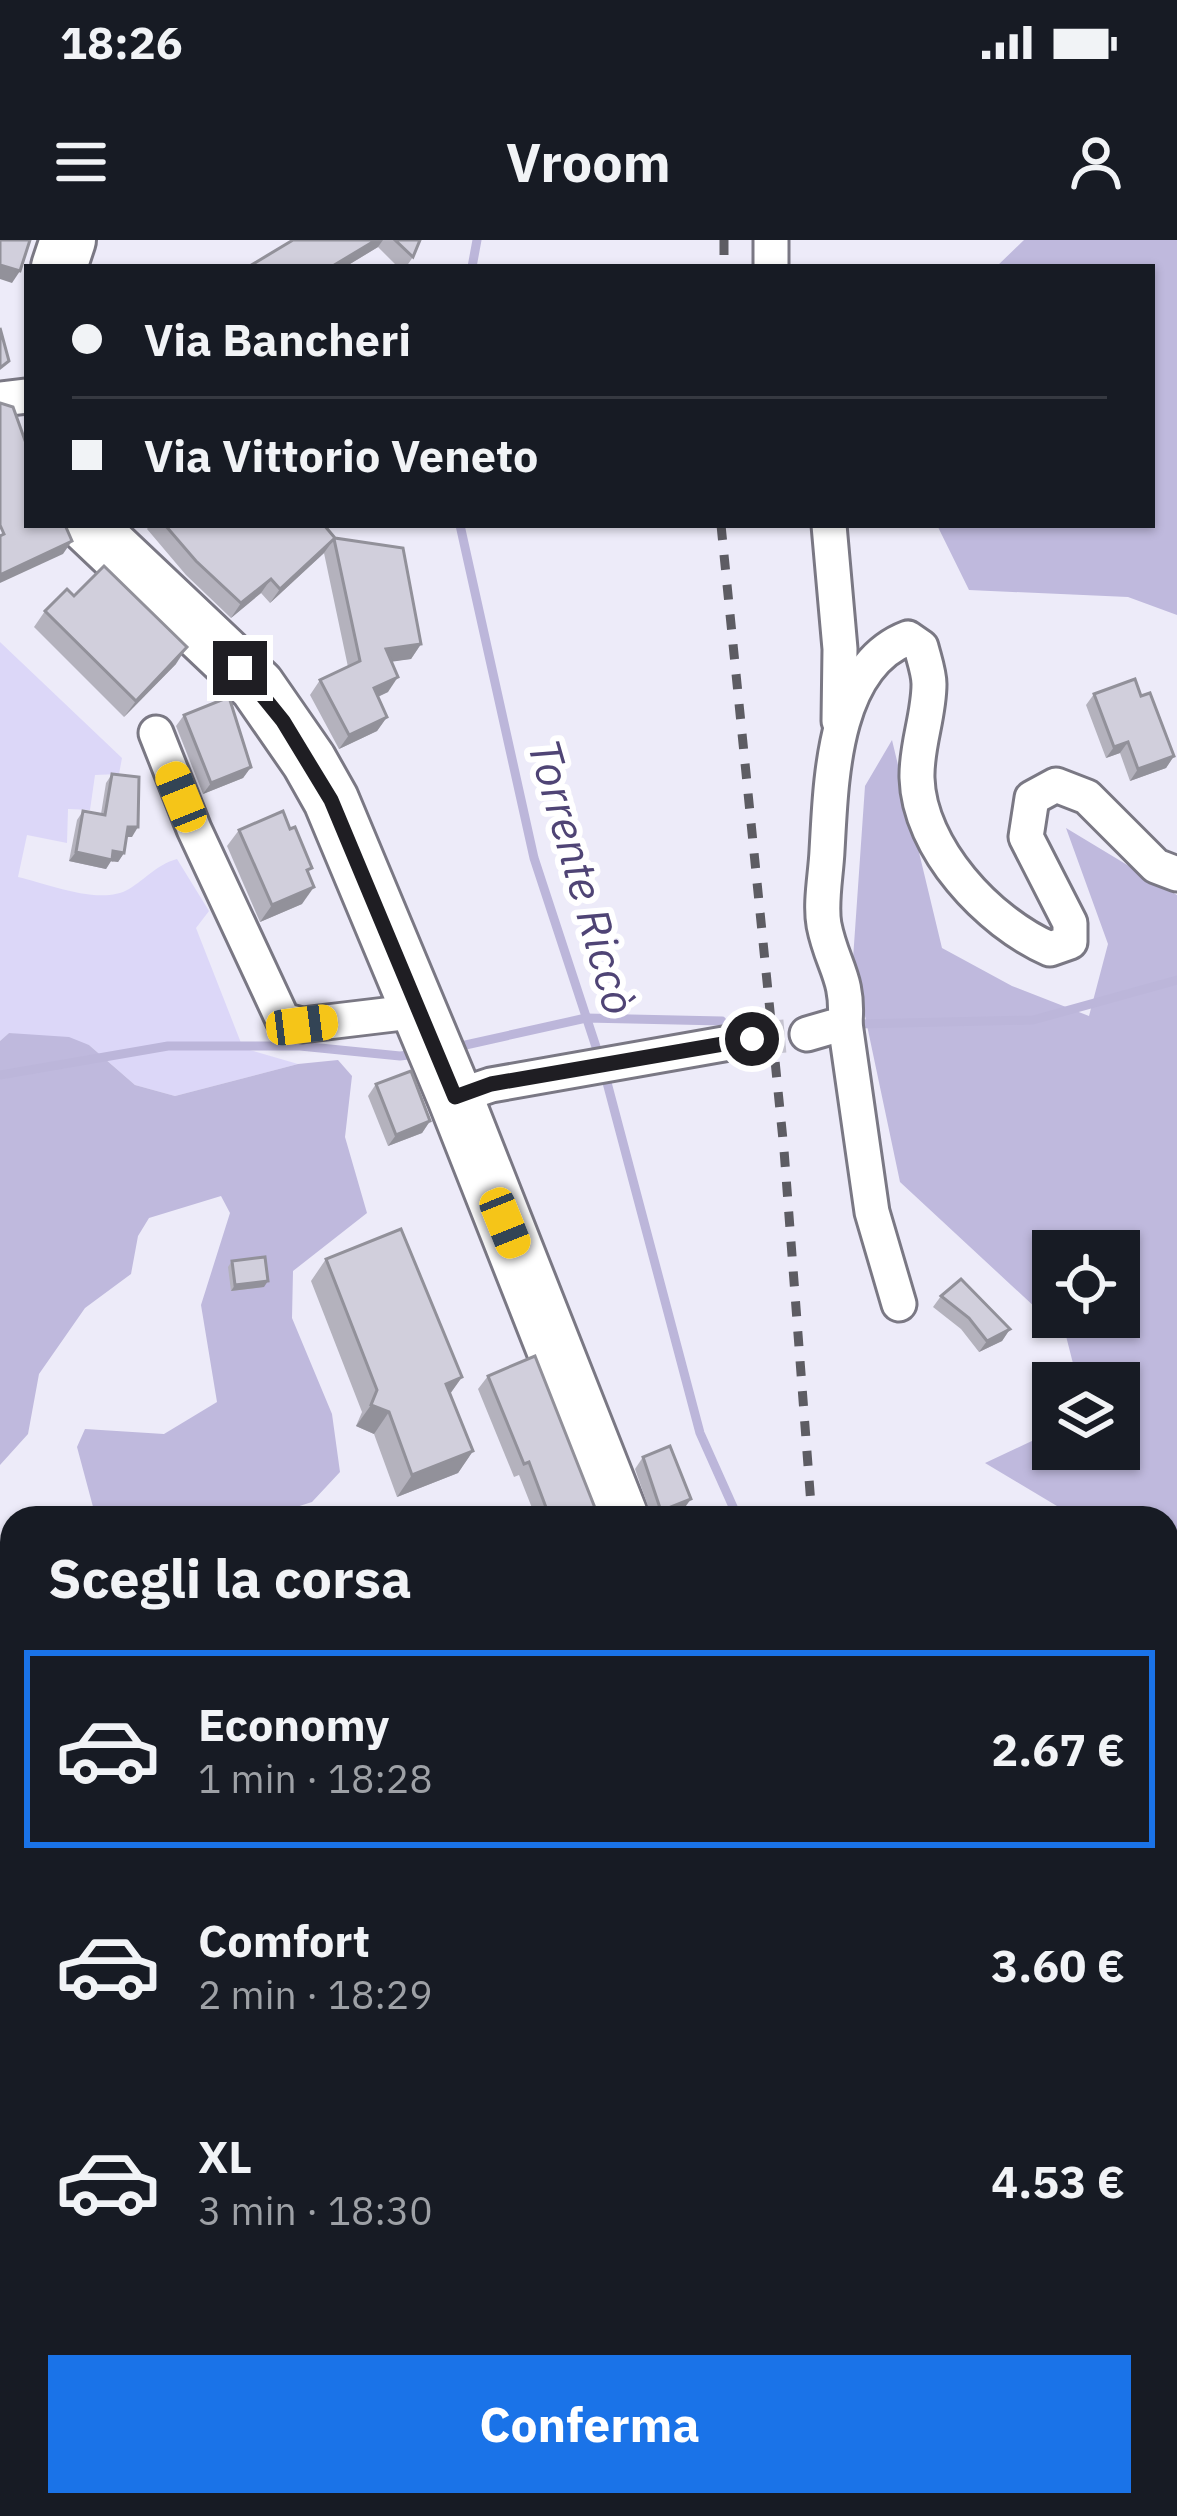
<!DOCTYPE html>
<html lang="it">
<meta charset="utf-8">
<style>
body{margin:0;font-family:"IBM Plex Sans",sans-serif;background:#20242c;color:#f1f3f6;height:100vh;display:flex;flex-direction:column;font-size:45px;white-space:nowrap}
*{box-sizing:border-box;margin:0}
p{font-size:39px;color:#9ea1a6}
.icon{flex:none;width:66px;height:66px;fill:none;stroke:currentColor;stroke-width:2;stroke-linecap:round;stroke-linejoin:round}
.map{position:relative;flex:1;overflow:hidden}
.sheet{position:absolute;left:0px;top:1266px;width:1179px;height:1011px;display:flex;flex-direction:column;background:#171b24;border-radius:36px 36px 0 0;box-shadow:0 3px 9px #0004}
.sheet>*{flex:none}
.guide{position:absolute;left:24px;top:24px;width:1131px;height:264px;border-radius:0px;box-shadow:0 3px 9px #0004;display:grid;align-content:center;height:264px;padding:0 48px;background:#171b24}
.fabs{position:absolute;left:1032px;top:990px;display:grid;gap:24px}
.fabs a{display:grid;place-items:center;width:108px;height:108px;border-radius:0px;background:#171b24;box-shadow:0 3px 9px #0004;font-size:60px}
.end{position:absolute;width:54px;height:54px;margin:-27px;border:15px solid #1f1e23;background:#fff;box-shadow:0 0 0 6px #fff}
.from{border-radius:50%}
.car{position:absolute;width:36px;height:72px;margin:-36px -18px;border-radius:15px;box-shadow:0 0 9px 3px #0007;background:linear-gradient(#f5c518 24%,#345 0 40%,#f5c518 0 76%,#345 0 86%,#f5c518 0)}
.guide b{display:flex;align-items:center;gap:42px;height:114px;font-size:45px}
.guide b+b{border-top:3px solid #363941}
.guide i{width:30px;height:30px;background:#f1f3f6}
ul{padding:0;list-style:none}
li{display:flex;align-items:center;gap:36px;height:198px;margin:0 24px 18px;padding:0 24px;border:6px solid transparent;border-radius:0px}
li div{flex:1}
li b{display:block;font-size:45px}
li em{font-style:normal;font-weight:700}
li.current{border-color:#1a73e8}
li>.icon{width:108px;height:108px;stroke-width:1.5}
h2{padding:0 48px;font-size:54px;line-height:144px}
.primary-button{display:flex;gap:24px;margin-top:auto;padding:24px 48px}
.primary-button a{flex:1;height:138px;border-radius:0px;background:#1a73e8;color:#fff;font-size:48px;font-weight:700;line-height:138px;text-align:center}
.status{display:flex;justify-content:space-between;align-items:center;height:84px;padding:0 60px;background:#171b24;direction:ltr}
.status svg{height:33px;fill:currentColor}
header{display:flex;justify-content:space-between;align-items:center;height:156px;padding:0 48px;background:#171b24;font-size:54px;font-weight:700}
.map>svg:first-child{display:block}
.green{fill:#dcd7f8}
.forest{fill:#bfb9dd;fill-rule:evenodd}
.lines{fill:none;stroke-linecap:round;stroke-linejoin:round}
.stream{stroke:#bcb6da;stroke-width:9}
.minor-tunnel{stroke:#c4c2ce;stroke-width:33;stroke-dasharray:33 16;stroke-linecap:butt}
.minor-casing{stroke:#7a7884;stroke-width:39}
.primary-casing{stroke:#7a7884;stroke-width:60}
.path{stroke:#9896a0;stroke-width:6;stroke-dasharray:9 9;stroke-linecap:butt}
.minor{stroke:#fff;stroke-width:33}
.primary{stroke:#fff;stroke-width:54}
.rail{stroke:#5d5c63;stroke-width:9;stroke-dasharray:15 15;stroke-linecap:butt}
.wall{fill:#b4b2bd}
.shaded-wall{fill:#92919a}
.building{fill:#d1cfdc;stroke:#92919a;stroke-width:3}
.route{stroke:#1f1e23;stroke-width:15}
.labels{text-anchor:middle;stroke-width:12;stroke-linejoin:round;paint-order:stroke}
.water-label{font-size:45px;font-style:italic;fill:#4f4475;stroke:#fff}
</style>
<div class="status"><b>18:26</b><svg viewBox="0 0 49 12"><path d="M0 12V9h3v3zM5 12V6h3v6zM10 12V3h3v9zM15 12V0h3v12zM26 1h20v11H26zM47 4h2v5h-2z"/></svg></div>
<header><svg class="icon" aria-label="menu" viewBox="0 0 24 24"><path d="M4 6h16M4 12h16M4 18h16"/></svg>Vroom<svg class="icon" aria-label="person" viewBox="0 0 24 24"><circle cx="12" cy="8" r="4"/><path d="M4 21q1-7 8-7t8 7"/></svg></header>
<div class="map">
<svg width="1177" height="2276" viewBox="0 0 1177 2276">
<rect width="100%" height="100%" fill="#edebf9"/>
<path class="green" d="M 0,402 L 122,518 L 119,534 L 95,535 L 90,570 L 68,569 L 67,603 L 27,595 L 18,637 C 48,644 101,666 129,649 C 147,638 156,625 177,619 L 209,671 L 196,688 L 243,808 L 298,824 L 175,856 L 135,845 L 89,805 L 9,793 L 0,801 Z"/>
<g class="forest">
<path d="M 1024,0 L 1177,0 L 1177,375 L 1128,357 L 969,350 L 937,285 L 1152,285 L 1152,27 L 996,27 Z"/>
<path d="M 892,500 L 942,708 L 1012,746 L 1089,776 L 1108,704 L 1066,588 L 1177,655 L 1177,1594 L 1167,1525 L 1167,1278 L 1067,1278 L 1062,1269 L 985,1223 L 1053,1191 L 1053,1209 L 1119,1209 L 1119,1143 L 1078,1143 L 1066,1096 L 900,942 L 853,719 L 865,546 ZM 1053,1011 L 1119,1011 L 1119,1077 L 1053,1077 Z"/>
<path d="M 9,793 L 69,797 L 89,805 L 135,845 L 175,856 L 298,824 L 338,820 L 352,836 L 345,897 L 367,973 L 293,1031 L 292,1078 L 332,1174 L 340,1232 L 312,1262 L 262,1278 L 96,1278 L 77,1207 L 85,1189 L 164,1194 L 217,1162 L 201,1065 L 230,973 L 221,956 L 149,978 L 138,996 L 131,1034 L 85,1068 L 39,1134 L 28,1194 L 0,1225 L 0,801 Z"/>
<path d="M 0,1329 L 12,1337 L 12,1482 L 1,1489 Z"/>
<path d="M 0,1602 L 12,1608 L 12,2071 L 0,2063 Z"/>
<path d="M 1177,2059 L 1177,2276 L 942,2276 L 949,2265 L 1167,2265 L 1167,2063 Z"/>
</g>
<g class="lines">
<g class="stream">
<path d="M 472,27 L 477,0"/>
<path d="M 460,285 L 534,618 L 600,819"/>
<path d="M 858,784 L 1033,780 L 1177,740"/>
<path d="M 452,808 L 586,778 L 722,781"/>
<path d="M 0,835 L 168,806 L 300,806 L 400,816 L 417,814"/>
<path d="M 605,835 L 700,1193 L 738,1278"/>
<path d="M 1167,1294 L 1177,1289"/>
<path d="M 1167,1997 L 1177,2001"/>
<path d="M 854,2276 L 859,2265"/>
</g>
<path class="minor-tunnel" d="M 752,799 L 807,794"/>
<g class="minor-casing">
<g id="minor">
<path d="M 771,27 L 771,0"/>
<path d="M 0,159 L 27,156"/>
<path d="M 829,285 L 840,409 L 839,481"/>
<path d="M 156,493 L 194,589 L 283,780 L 302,785 L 419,771"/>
<path d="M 845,783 L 872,972 L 899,1064"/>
<path d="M 807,794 L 845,783 C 849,737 832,726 824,685 C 820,663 826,634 827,611 C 831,544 832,427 908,398 L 921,407 C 924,419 929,433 929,444 C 929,476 916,506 917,538 C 919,608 988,682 1050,709 L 1070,702 L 1070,683 L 1026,597 L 1032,558 L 1056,545 L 1087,557 L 1156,626 L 1177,634"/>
<path d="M 455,857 L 491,845 L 752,799"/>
</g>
</g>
<g class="primary-casing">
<g id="primary">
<path d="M 59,27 L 68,0"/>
<path d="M 87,285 L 257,446 L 309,521 L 331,560 L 455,857 L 621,1278"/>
<path d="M 535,2276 L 542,2265"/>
</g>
</g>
<path class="path" d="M 0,2223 L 12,2227"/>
<use href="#minor" class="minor"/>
<use href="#primary" class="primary"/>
<g class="rail">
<path d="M 724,0 L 724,27"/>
<path d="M 721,285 L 784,910 L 812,1278"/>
<path d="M 703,2276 L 706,2265"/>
</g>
</g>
<g class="wall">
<path d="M 293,0 L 420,0 L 413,17 L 406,27 L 398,27 L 378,7 L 345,27 L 248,27 Z"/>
<path d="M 150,285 L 324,285 L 421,404 L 411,419 L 392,421 L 388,452 L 378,457 L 387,477 L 377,491 L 339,509 L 310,455 L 320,440 L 348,427 L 324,313 L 270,363 L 261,353 L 231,378 L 186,335 L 147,289 Z"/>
<path d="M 74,356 L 176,424 L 124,477 L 34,387 L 45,371 Z"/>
<path d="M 1094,454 L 1141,456 L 1174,516 L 1166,528 L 1130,541 L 1120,513 L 1106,518 L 1086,465 Z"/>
<path d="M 184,475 L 251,527 L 243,538 L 203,554 L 176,486 Z"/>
<path d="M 112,534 L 132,597 L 127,597 L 124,613 L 118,622 L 111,621 L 106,629 L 69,621 L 77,580 L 83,571 L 101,574 L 106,543 Z"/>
<path d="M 239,590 L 308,634 L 302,664 L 260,682 L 227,606 Z"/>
<path d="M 376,844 L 430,881 L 422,893 L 388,906 L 368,856 Z"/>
<path d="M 326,1019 L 462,1137 L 450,1154 L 473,1211 L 458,1233 L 397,1257 L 374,1194 L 356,1186 L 362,1172 L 311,1041 Z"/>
<path d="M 232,1021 L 264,1047 L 231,1051 L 228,1027 Z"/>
<path d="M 941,1056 L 1010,1089 L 1002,1101 L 979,1112 L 961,1089 L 933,1067 Z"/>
<path d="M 488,1136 L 599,1278 L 536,1278 L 519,1235 L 514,1237 L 478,1149 Z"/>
<path d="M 643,1217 L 683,1270 L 664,1278 L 652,1278 L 635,1229 Z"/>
<path d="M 0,2152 L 12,2175 L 5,2180 L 0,2173 Z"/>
<path d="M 81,2265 L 143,2265 L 144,2276 L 81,2276 Z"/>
<path d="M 479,2265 L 494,2265 L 489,2272 Z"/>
</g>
<g class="shaded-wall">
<path d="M 376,0 L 383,0 L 378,7 L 345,27 L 331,27 Z"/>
<path d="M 0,25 L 20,31 L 12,43 L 0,39 Z"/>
<path d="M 334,299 L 324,313 L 270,363 L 280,349 Z"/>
<path d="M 72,301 L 63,314 L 0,343 L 0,335 Z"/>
<path d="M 271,339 L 261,353 L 231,378 L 241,363 Z"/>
<path d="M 421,404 L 411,419 L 376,424 L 386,409 Z"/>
<path d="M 187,407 L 176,424 L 124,477 L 136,461 Z"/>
<path d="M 398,437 L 388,452 L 364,463 L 374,448 Z"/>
<path d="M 387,477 L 377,491 L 339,509 L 349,495 Z"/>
<path d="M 1128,502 L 1120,513 L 1106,518 L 1114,507 Z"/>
<path d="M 1174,516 L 1166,528 L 1130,541 L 1138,529 Z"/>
<path d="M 251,527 L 243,538 L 203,554 L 211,543 Z"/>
<path d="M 128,587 L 138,587 L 132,597 L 122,597 Z"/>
<path d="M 113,611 L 124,613 L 118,622 L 111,621 L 106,629 L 69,621 L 76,612 Z"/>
<path d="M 314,647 L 302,664 L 260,682 L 272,665 Z"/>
<path d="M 430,881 L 422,893 L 388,906 L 396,895 Z"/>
<path d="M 268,1041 L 264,1047 L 231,1051 L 235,1045 Z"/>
<path d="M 1010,1089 L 1002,1101 L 979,1112 L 987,1101 Z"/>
<path d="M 462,1137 L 447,1158 L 446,1144 Z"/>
<path d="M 371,1165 L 389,1172 L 374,1194 L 356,1186 Z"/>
<path d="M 473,1211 L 458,1233 L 397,1257 L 412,1235 Z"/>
<path d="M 691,1259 L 683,1270 L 664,1278 L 656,1278 L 661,1271 Z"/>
</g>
<g class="building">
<path d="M 0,0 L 30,0 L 20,31 L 0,25 Z"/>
<path d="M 293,0 L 376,0 L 331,27 L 248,27 Z"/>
<path d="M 395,0 L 420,0 L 413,17 Z"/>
<path d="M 0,88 L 9,121 L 0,128 Z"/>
<path d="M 0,163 L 13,167 L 27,206 L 27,285 L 65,285 L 72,301 L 0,335 L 0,296 L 4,294 L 0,285 Z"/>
<path d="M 165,285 L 324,285 L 335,298 L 403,308 L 421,404 L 386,409 L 398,437 L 374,448 L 387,477 L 349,495 L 320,440 L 360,421 L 334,299 L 280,349 L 271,339 L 241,363 L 196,321 Z"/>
<path d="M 104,326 L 187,407 L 136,461 L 45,371 L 67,349 L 74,356 Z"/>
<path d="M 1135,439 L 1141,456 L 1150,453 L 1174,516 L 1138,529 L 1128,502 L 1114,507 L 1094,454 Z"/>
<path d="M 229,457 L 251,527 L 211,543 L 184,475 Z"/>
<path d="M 112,534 L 139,537 L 138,587 L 128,587 L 124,613 L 113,611 L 112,620 L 76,612 L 83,571 L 105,575 Z"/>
<path d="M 283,571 L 290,589 L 295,587 L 312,628 L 307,630 L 314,647 L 272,665 L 239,590 Z"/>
<path d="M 411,831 L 430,881 L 396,895 L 376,844 Z"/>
<path d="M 401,989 L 462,1137 L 446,1144 L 473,1211 L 412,1235 L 389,1172 L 371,1165 L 377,1150 L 326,1019 Z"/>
<path d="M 265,1017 L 268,1041 L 235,1045 L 232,1021 Z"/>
<path d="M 961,1039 L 1010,1089 L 987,1101 L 969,1078 L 941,1056 Z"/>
<path d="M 535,1116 L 599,1278 L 550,1278 L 529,1222 L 524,1224 L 488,1136 Z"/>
<path d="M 670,1206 L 691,1259 L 661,1271 L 643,1217 Z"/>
<path d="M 12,2143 L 12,2172 L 10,2174 L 0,2162 L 0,2152 Z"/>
<path d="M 89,2265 L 143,2265 L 144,2276 L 90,2276 Z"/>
<path d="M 203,2265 L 215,2265 L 231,2274 L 230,2276 L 197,2276 Z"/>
<path d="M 302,2265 L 432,2265 L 450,2276 L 296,2276 Z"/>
</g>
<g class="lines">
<path class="route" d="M 240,428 L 283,481 L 331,560 L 455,857 L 491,844 L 752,799"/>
</g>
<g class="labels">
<g class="water-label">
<text transform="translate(582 637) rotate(74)" y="16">Torrente Riccò</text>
</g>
</g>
</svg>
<div class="fabs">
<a><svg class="icon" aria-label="locate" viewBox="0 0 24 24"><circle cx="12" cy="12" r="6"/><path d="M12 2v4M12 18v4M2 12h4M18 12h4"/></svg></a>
<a><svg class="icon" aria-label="layers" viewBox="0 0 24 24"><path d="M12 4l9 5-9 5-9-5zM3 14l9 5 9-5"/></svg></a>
</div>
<i class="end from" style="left:752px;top:799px"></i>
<i class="end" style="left:240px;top:428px"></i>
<i class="car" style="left:181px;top:557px;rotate:338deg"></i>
<i class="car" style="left:302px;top:785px;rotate:83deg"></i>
<i class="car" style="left:505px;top:983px;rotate:158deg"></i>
<div class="guide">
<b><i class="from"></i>Via Bancheri</b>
<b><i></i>Via Vittorio Veneto</b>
</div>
<section class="sheet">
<h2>Scegli la corsa</h2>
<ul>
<li class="current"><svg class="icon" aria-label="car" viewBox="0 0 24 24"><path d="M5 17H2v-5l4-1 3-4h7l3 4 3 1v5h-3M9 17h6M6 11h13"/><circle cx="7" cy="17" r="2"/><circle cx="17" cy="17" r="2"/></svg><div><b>Economy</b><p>1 min · 18:28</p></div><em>2.67 €</em></li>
<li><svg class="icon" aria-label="car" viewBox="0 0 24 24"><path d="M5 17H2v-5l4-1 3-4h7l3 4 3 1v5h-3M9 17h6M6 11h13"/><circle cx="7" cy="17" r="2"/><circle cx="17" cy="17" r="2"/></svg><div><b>Comfort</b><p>2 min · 18:29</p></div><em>3.60 €</em></li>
<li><svg class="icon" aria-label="car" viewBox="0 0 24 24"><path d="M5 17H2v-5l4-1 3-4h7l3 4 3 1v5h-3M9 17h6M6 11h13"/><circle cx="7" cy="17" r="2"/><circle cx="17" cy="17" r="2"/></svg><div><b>XL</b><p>3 min · 18:30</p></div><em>4.53 €</em></li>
</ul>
<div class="primary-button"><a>Conferma</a></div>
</section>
</div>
